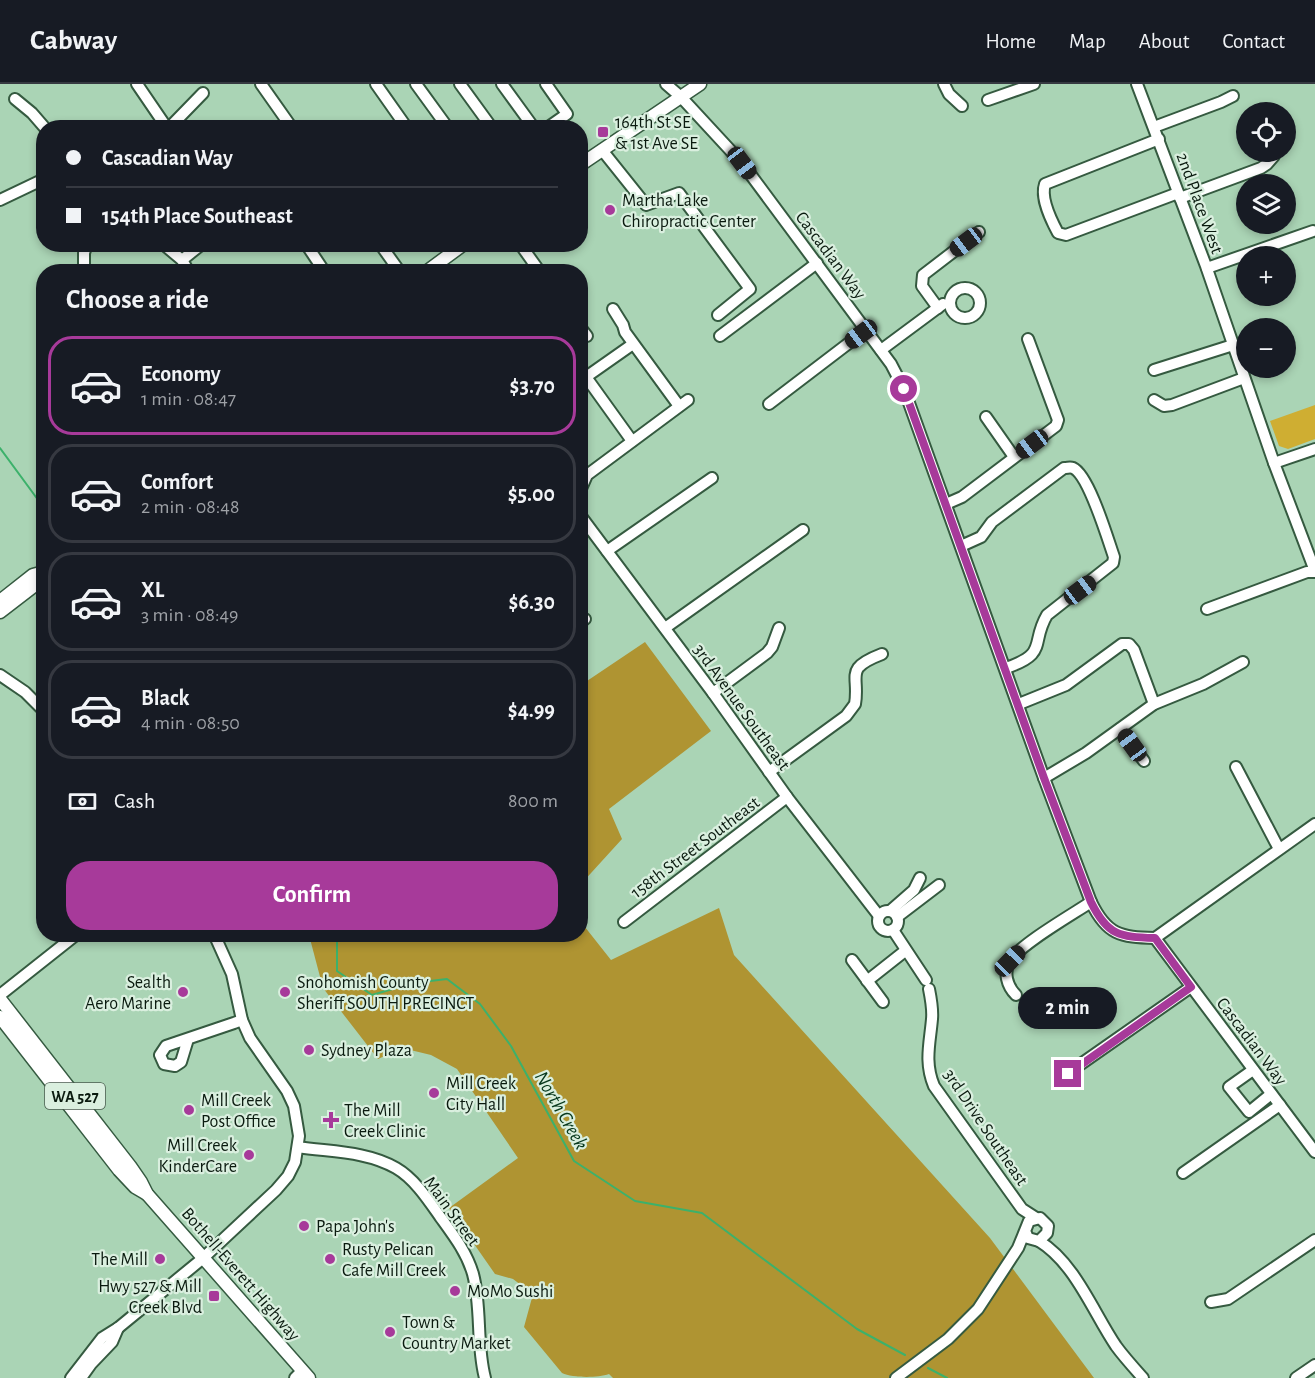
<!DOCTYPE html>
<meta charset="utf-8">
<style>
body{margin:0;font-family:"Alegreya Sans",sans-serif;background:#242831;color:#f1f3f6;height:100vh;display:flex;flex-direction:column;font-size:22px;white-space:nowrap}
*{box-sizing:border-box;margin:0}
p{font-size:20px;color:#9ea1a6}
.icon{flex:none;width:33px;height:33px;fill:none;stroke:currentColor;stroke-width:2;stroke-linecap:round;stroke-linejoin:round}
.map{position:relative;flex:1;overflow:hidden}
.drawer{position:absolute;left:36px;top:180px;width:552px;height:678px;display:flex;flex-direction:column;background:#171b24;border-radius:24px;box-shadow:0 3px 9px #0003}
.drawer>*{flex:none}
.top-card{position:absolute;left:36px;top:36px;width:552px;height:132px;border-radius:24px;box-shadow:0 3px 9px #0003;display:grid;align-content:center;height:132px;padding:0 30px;background:#171b24}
.fabs{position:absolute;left:1236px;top:18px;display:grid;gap:12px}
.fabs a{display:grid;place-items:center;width:60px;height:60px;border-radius:50%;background:#171b24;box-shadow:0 3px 9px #0003;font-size:30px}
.end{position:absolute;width:27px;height:27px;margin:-14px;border:8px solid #a73a9a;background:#fff;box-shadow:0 0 0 3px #fff}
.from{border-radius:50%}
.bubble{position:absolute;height:42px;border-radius:21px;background:#171b24;box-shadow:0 3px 9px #0003;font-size:20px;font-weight:700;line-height:42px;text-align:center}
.car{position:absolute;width:18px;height:36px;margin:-18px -9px;border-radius:8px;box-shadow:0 0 4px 2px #0007;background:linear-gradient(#222 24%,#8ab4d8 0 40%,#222 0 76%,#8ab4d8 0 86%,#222 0)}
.top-card b{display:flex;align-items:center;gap:21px;height:57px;font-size:22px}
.top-card b+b{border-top:2px solid #363941}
.top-card i{width:15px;height:15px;background:#f1f3f6}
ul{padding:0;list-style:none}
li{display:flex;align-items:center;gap:18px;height:99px;margin:0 12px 9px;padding:0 18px;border:3px solid #363941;border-radius:24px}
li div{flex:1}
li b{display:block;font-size:22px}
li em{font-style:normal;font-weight:700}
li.on{border-color:#a73a9a}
li>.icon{width:54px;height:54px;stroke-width:1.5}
h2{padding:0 30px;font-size:27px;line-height:72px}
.pay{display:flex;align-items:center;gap:15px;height:66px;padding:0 30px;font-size:22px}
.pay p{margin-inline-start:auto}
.button{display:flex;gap:12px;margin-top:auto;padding:12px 30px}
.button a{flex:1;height:69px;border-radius:24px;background:#a73a9a;color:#fff;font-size:24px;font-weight:700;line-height:69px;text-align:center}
header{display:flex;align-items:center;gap:36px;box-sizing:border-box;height:84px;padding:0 30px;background:#171b24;border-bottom:2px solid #363941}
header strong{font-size:28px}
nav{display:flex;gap:33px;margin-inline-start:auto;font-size:21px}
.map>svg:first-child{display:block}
.green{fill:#cfae32}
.forest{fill:#af9432}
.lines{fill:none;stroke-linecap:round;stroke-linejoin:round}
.stream{stroke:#3cb16b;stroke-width:2}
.minor-casing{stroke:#355a40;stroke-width:14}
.major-casing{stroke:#355a40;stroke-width:15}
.minor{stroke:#fff;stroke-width:10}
.major{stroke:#fff;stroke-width:12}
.route{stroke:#a73a9a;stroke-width:8}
.poi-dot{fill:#a73a9a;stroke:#daefdf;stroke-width:2}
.labels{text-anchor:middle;stroke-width:4.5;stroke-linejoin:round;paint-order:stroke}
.shield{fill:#daefdf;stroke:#485a4d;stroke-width:1.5}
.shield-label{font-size:16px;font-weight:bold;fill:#0a1a0f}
.poi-label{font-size:18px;fill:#0a1a0f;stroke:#daefdf;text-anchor:start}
.street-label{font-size:18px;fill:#0a1a0f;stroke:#daefdf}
.water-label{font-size:20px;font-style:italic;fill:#07381c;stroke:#daefdf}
</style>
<header>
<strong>Cabway</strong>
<nav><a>Home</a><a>Map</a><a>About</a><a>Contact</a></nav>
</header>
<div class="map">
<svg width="1315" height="1294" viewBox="0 0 1315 1294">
<rect width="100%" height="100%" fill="#aad4b5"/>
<path class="green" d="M 1315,321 L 1315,355 L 1288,365 L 1279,362 L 1270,337 Z"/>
<g class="forest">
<path d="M 645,558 L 711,647 L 609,725 L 622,755 L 581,800 L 581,601 Z"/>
<path d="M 719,824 L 734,871 L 990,1154 L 1094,1294 L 613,1294 L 609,1290 C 597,1294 573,1294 562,1289 L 524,1243 L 533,1210 L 513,1195 L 495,1190 L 449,1124 L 518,1074 L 457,985 L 431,971 L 402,964 L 378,975 L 323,904 L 309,851 L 580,850 L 581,838 L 611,876 Z"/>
</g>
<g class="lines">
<g class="stream">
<path d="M 0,364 L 44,424"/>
<path d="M 337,850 L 337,887 L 372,911 L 413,899 L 447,895 L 480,920 L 511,962 L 574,1077 L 635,1117 L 702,1129 L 857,1245 L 905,1271"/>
<path d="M 928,1284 L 947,1294"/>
</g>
<g class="minor-casing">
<g id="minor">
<path d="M 137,0 L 167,44"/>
<path d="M 261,0 L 292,44"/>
<path d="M 376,0 L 407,44"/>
<path d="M 416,0 L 448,44"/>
<path d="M 460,0 L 492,44"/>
<path d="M 502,0 L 534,44"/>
<path d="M 546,0 L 567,30 L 547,44"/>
<path d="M 666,0 L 681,13 L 742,79 L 891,280 L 904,305 L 1044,694 L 1091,818 C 1107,851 1120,853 1155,854"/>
<path d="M 944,0 L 949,10 L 962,22"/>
<path d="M 1137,0 L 1206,182 L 1274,379 L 1315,487"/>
<path d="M 15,15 L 32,29 L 45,44"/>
<path d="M 988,16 L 1034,0"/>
<path d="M 1154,43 L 1221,18 L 1233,12"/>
<path d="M 169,44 L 203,9"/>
<path d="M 1159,55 L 1045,100 C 1040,114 1051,136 1058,149 L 1066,151 L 1178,109"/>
<path d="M 602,66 L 646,121 L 679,109 L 750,205 L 718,231"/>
<path d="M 1180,114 L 1261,84 L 1267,80 L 1274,72"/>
<path d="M 0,116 L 44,95"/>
<path d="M 163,160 L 182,176 L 189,188"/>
<path d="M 306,160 L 324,187"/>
<path d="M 380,160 L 400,188"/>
<path d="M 520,160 L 540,188"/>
<path d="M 182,176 L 202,160"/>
<path d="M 1207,184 L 1313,147"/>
<path d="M 84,188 L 84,169 L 87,160"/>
<circle cx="965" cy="219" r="15"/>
<path d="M 938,224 L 922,202 L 923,191 L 979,148"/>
<path d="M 613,225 L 623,241 L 625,248 L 679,322"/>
<path d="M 580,243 L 587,252"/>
<path d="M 720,252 L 817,179"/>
<path d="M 881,266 L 943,220"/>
<path d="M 1154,286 L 1233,261"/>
<path d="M 580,290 L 586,293 L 632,357"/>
<path d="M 586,293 L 633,260"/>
<path d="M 1154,316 L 1164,322 L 1172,321 L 1244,294"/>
<path d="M 769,320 L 866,246"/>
<path d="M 986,333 L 1014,373"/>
<path d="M 1274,379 L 1315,365"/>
<path d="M 580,407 L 587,391 L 688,316"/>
<path d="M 946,420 L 962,413 L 1056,342 L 1058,336 L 1028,255"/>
<path d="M 580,431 L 713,609 L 787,713 L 879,832"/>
<path d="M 961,462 L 981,453 L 992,438 L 1064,384 C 1068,384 1070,383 1073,384 C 1089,391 1108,456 1114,473 L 1113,479 L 1047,531 C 1030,560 1049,569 1006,584"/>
<path d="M 607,467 L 712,394"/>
<path d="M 1207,525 L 1307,488 L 1315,488"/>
<path d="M 580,538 L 585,535"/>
<path d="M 665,544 L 803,446"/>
<path d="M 0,591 L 25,608 L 44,627"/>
<path d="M 713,609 L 767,569 L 772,563 L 779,544"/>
<path d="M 1019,620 L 1066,601 L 1122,560 L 1129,560 L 1134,566 L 1154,620"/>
<path d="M 1120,645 L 1144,677"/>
<path d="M 1236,683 L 1279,765"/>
<path d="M 769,688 L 846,632 L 855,620 C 860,591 843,585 882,570"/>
<path d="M 1044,694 L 1086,669 L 1154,620 L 1203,600 L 1243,578"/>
<circle cx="888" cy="837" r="10"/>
<path d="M 890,827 L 914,806 L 920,794"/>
<path d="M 897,833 L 939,801"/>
<path d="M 624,838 L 787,713"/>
<path d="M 893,846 L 926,896"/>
<path d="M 1155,854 L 1315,1068"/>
<path d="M 1155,854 L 1315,740"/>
<path d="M 852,876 L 883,918"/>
<path d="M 867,897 L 905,867"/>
<path d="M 929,905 C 931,915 933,925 932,935 C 930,959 924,978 934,1002 L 1022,1125 L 1036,1134"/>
<path d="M 0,911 L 77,850"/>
<path d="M 1016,911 C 1007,902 1003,888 1010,877 C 1019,861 1073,830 1091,818"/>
<path d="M 188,955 L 181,978 L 175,982 L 164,980 L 160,971 L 166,962 L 234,939 L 242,936"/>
<path d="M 1253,986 L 1229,1003 L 1249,1028 L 1271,1010"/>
<path d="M 1068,989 L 1191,903"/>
<path d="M 298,1063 C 330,1068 367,1067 396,1084 C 415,1095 429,1117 441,1134 C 454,1152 467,1169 473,1190 C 482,1224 476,1260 485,1294"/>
<path d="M 1183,1089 L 1280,1021"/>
<path d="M 1039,1157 C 1075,1179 1093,1228 1116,1262 C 1124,1273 1134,1284 1143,1294"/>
<path d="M 1211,1218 L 1228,1215 L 1315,1156"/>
<path d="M 71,1294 L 102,1254 L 118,1244 L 202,1175 L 276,1106 L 288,1092 L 295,1078 L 299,1052 L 294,1022 L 287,1007 L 250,954 L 242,936 L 232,890 L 214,850"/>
<path d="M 81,1294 L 91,1280 L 112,1258 L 118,1244"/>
<path d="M 295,1294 L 302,1287"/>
<path d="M 896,1294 L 948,1255 L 978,1225 L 1018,1164 L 1029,1137 L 1040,1134 L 1048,1142 L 1047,1149 L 1039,1157 L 1028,1154 L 1025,1147"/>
<path d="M 1296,1294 L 1315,1281"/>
</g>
</g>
<g class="major-casing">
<g id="major">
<path d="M 580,81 L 700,0"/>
<path d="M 426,188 L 464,160"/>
<path d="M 0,517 L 33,491 L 44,488"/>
<path d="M 0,528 L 39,498 L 44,489"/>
<path d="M 0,915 L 130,1082 L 141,1098 L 147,1110 L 309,1294"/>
<path d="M 0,933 L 119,1086 L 135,1103 L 147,1110"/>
</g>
</g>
<use href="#minor" class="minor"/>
<use href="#major" class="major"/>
</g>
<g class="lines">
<path class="route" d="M 904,305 L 1044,694 L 1091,818 C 1107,851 1119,853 1155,854 L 1191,903 L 1068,990"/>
</g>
<g class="poi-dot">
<rect x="597" y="42" width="12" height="12" rx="3"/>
<circle cx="610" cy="126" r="6"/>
<circle cx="183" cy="908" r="6"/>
<circle cx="285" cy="908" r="6"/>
<circle cx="309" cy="966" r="6"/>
<circle cx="434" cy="1009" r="6"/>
<circle cx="189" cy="1026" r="6"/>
<path d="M328 1027h6v6h6v6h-6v6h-6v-6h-6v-6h6z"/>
<circle cx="249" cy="1071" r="6"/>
<circle cx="304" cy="1142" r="6"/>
<circle cx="160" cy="1175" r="6"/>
<circle cx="330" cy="1175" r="6"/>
<circle cx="455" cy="1207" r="6"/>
<rect x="208" y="1206" width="12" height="12" rx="3"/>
<circle cx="390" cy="1248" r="6"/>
</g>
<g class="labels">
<rect class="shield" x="45" y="999" width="60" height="26" rx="4.5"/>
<g class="shield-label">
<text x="75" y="1018">WA 527</text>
</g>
<g class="poi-label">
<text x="615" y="44">164th St SE<tspan x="615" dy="21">&amp; 1st Ave SE</tspan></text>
<text x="622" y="122">Martha Lake<tspan x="622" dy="21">Chiropractic Center</tspan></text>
<text x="171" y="904" text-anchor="end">Sealth<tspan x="171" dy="21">Aero Marine</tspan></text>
<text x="297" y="904">Snohomish County<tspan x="297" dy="21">Sheriff SOUTH PRECINCT</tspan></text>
<text x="321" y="972">Sydney Plaza</text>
<text x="446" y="1005">Mill Creek<tspan x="446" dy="21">City Hall</tspan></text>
<text x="201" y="1022">Mill Creek<tspan x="201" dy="21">Post Office</tspan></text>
<text x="344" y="1032">The Mill<tspan x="344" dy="21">Creek Clinic</tspan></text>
<text x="237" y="1067" text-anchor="end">Mill Creek<tspan x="237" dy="21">KinderCare</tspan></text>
<text x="316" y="1148">Papa John's</text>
<text x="342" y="1171">Rusty Pelican<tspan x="342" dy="21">Cafe Mill Creek</tspan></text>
<text x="148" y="1181" text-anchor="end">The Mill</text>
<text x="202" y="1208" text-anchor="end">Hwy 527 &amp; Mill<tspan x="202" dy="21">Creek Blvd</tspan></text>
<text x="467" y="1213">MoMo Sushi</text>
<text x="402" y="1244">Town &amp;<tspan x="402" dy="21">Country Market</tspan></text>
</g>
<g class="street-label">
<text transform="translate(1200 119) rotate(70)" y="6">2nd Place West</text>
<text transform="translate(831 171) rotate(53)" y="6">Cascadian Way</text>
<text transform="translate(742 623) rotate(54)" y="6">3rd Avenue Southeast</text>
<text transform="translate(695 763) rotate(-37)" y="6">158th Street Southeast</text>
<text transform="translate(1252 957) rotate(53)" y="6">Cascadian Way</text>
<text transform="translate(986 1043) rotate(56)" y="6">3rd Drive Southeast</text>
<text transform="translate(452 1127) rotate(54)" y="6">Main Street</text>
<text transform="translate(241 1190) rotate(49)" y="6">Bothell-Everett Highway</text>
</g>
<g class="water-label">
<text transform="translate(562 1026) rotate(60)" y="7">North Creek</text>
</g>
</g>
</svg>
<div class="fabs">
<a><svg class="icon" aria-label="locate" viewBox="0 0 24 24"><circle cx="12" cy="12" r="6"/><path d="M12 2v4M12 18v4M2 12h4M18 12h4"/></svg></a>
<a><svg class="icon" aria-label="layers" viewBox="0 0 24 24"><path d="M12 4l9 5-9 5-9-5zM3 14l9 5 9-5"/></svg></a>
<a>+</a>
<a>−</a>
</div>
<i class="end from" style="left:904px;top:305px"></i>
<i class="end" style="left:1068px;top:990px"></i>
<div class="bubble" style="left:1018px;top:903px;width:99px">2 min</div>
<i class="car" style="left:742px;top:79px;rotate:143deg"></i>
<i class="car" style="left:966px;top:158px;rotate:233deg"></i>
<i class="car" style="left:861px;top:250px;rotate:233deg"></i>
<i class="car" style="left:1032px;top:360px;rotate:233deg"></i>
<i class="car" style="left:1080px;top:506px;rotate:53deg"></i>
<i class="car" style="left:1132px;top:661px;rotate:324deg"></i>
<i class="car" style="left:1010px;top:877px;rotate:44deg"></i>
<div class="top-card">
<b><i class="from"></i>Cascadian Way</b>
<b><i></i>154th Place Southeast</b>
</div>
<section class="drawer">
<h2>Choose a ride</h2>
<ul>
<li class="on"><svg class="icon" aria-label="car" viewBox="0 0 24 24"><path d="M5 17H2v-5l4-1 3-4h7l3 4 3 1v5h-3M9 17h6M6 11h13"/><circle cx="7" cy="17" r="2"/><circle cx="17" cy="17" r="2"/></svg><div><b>Economy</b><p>1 min · 08:47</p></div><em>$3.70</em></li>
<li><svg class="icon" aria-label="car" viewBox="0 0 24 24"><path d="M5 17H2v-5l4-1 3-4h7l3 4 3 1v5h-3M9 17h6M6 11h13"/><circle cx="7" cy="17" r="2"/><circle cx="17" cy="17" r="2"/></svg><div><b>Comfort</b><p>2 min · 08:48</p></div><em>$5.00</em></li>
<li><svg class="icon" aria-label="car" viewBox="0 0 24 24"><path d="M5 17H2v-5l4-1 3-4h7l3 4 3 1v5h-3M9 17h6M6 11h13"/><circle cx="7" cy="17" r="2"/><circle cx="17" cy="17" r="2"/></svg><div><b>XL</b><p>3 min · 08:49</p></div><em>$6.30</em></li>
<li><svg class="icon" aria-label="car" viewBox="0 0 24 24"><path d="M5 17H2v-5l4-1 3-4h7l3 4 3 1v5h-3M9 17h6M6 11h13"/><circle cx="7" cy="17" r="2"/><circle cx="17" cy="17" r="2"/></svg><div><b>Black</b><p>4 min · 08:50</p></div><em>$4.99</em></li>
</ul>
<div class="pay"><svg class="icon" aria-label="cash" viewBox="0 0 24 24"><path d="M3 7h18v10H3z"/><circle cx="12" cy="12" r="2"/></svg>Cash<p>800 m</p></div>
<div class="button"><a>Confirm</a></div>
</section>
</div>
